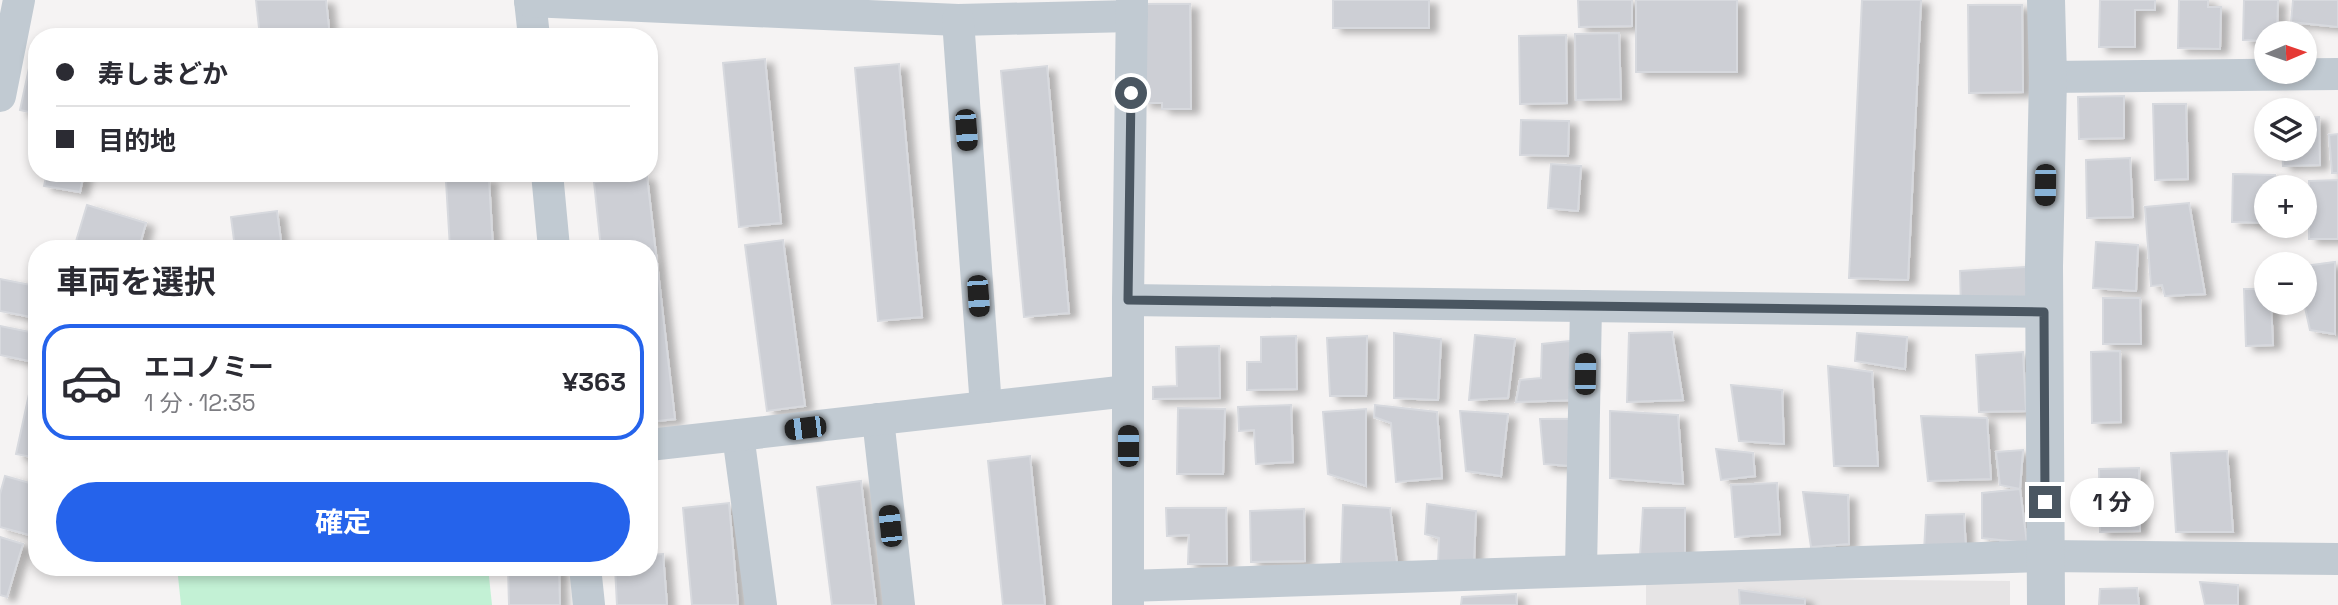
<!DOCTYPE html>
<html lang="ja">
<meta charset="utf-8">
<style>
body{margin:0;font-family:"Space Grotesk","Noto Sans JP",sans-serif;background:#f7f7f7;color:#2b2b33;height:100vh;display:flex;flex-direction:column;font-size:26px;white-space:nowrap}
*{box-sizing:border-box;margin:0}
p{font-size:23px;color:#7c7c81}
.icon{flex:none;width:38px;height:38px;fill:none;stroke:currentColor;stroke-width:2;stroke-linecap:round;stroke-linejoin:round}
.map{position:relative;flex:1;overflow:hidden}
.details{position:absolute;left:28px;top:240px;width:630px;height:336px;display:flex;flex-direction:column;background:#fff;border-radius:28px;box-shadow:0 4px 10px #0003}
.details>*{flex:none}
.top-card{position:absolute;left:28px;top:28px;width:630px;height:154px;border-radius:28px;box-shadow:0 4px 10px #0003;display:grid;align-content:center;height:154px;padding:0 28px;background:#fff}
.needle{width:46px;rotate:88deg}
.tools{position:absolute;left:2254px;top:21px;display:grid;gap:14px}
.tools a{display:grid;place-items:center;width:63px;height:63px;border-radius:50%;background:#fff;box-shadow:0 4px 10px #0003;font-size:35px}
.end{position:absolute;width:32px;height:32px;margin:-16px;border:9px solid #4a5661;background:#fff;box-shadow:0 0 0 4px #fff}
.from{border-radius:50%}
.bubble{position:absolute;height:49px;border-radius:24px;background:#fff;box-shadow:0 4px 10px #0003;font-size:23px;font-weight:700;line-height:49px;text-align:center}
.car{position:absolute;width:21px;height:42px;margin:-21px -10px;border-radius:9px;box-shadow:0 0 5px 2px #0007;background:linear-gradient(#222 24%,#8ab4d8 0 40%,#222 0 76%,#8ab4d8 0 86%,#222 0)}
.top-card b{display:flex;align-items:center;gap:24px;height:66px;font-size:26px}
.top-card b+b{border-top:2px solid #e1e1e2}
.top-card i{width:18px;height:18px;background:#2b2b33}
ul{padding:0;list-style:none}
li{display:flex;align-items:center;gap:21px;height:116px;margin:0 14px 10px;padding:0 14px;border:4px solid transparent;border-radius:28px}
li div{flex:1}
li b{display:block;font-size:26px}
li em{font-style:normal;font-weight:700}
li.active{border-color:#2563eb}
li>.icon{width:63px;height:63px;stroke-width:1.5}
h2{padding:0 28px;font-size:32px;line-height:84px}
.cta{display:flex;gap:14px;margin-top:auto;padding:14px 28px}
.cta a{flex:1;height:80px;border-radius:42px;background:#2563eb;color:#fff;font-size:28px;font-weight:700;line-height:80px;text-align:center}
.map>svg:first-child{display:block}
.education{fill:#e6e4e5}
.green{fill:#c3f1d5}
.building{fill:#cdcfd5;stroke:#d7d9de;stroke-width:2;filter:url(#shadow)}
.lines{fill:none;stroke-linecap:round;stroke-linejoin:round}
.minor{stroke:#c1cad2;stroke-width:32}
.tertiary{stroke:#c1cad2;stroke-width:38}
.route{stroke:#4a5661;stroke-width:9}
</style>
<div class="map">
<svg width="2338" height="605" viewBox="0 0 2338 605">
<defs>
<filter id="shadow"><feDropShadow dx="8" dy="4.5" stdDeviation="3.5" flood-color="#0004"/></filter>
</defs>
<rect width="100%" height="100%" fill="#f5f3f3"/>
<path class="education" d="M 1646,578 L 2010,581 L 2010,605 L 1646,605 Z"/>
<path class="green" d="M 177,567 L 488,567 L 492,605 L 181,605 Z"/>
<g class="building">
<path d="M 256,0 L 326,0 L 330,37 L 260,37 Z"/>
<rect x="1333" y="0" width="96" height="28"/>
<path d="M 1578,0 L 1632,0 L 1632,26 L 1579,27 Z"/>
<rect x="1636" y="0" width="101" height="72"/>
<path d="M 1862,0 L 1921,0 L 1908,280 L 1849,278 Z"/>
<path d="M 2100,0 L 2155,0 L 2155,10 L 2135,10 L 2135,47 L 2099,47 Z"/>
<path d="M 2179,0 L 2208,0 L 2208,7 L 2221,7 L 2220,49 L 2178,48 Z"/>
<path d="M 2244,0 L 2278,0 L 2277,33 L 2266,33 L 2266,41 L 2243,40 Z"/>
<path d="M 2293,0 L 2338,0 L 2338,27 L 2291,22 Z"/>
<path d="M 1142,4 L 1190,4 L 1191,109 L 1162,109 L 1162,103 L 1143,103 Z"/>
<path d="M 1968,5 L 2022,5 L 2023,92 L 1969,93 Z"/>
<path d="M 1619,33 L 1621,99 L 1576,100 L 1575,34 Z"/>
<path d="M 1566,35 L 1567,103 L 1520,104 L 1519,36 Z"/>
<path d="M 765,59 L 781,223 L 739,227 L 723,63 Z"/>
<path d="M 899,64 L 922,317 L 878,321 L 855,68 Z"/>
<path d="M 1047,66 L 1069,313 L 1024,317 L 1001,71 Z"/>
<path d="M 29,68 L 37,69 L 37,114 L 20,110 Z"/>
<path d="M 2124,96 L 2124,138 L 2079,139 L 2078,97 Z"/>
<path d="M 2153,104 L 2186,104 L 2188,179 L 2155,180 Z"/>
<path d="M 2319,117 L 2320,165 L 2283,166 L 2282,149 L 2305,149 L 2305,118 Z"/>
<path d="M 1521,120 L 1569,121 L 1568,156 L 1520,155 Z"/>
<path d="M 2338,134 L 2338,173 L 2332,173 L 2329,135 Z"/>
<path d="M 2130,158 L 2133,217 L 2087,218 L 2086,160 Z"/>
<path d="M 1551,164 L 1581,166 L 1578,211 L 1548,208 Z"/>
<path d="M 47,173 L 84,173 L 80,192 L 44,186 Z"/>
<path d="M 2233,174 L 2275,175 L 2274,187 L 2266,187 L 2266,223 L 2232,222 Z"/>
<path d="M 647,176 L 675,419 L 649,422 L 649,248 L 601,248 L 594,182 Z"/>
<path d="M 489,179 L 493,248 L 450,248 L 446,181 Z"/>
<path d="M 2338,180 L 2338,239 L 2309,239 L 2309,181 Z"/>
<path d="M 2189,203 L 2205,294 L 2165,296 L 2162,285 L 2151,286 L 2145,207 Z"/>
<path d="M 87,205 L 146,223 L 139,248 L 74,248 Z"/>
<path d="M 277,211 L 282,248 L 235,248 L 231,217 Z"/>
<path d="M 783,240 L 805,406 L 767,411 L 745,245 Z"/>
<path d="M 2096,242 L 2138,245 L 2136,291 L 2093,288 Z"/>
<path d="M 2335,262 L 2335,334 L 2310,330 L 2304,303 L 2305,266 Z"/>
<path d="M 2044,266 L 2025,311 L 1961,310 L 1960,271 Z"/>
<path d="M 0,279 L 36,286 L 31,317 L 0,311 Z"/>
<path d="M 2244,289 L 2266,289 L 2266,303 L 2271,303 L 2273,345 L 2246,346 Z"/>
<path d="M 2103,298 L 2140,298 L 2141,344 L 2103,344 Z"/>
<path d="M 0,326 L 35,333 L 29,361 L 0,355 Z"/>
<path d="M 1672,332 L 1683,400 L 1627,402 L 1629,333 Z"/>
<path d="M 1394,333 L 1441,339 L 1438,400 L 1394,398 Z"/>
<path d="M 1857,333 L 1907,337 L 1905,369 L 1855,361 Z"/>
<path d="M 1475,335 L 1515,339 L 1508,398 L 1469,400 Z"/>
<path d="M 1296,336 L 1297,389 L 1247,390 L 1247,362 L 1261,362 L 1261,337 Z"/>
<path d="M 1367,336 L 1366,396 L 1330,396 L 1327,338 Z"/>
<path d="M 1579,340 L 1579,400 L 1516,402 L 1520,380 L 1541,378 L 1542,344 Z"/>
<path d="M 1219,346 L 1220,398 L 1153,399 L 1153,387 L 1177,386 L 1176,347 Z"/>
<path d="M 2120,351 L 2121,422 L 2092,423 L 2091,352 Z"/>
<path d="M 2023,352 L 2026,411 L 1979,412 L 1976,355 Z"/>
<path d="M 1828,366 L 1872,372 L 1878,466 L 1834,466 Z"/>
<path d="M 34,371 L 37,372 L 37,458 L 16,454 Z"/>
<path d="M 1731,385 L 1782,390 L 1784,444 L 1739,441 Z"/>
<path d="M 1291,405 L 1293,462 L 1256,464 L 1254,430 L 1239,431 L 1238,407 Z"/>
<path d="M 1375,405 L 1437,412 L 1442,478 L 1396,482 L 1391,423 L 1374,417 Z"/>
<path d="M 1178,408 L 1225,409 L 1223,474 L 1177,474 Z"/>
<path d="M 1366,409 L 1366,486 L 1328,474 L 1323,412 Z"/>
<path d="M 1460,411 L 1508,414 L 1501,476 L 1466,471 Z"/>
<path d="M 1610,411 L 1678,415 L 1683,484 L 1610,478 Z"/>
<path d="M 1921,416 L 1987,418 L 1991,479 L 1928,481 Z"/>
<path d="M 1540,419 L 1584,419 L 1583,467 L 1544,464 Z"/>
<path d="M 1716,449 L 1753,453 L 1755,476 L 1721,480 Z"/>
<path d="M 2023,450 L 2020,489 L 2000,485 L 1996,452 Z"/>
<path d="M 2227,451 L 2233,532 L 2176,532 L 2171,453 Z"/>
<path d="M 1030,456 L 1045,605 L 1003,605 L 988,461 Z"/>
<path d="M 2139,468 L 2140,531 L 2100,532 L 2099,469 Z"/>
<path d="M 5,476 L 37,485 L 37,523 L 33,536 L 0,527 L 0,494 Z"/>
<path d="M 861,481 L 876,605 L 832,605 L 817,487 Z"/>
<path d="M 1777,483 L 1780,534 L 1735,537 L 1731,485 Z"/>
<path d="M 2020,489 L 2027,543 L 1982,538 L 1982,493 Z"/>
<path d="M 1803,492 L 1848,495 L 1849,544 L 1811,547 Z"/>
<path d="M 729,503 L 738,605 L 692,605 L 683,508 Z"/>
<path d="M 1427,504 L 1476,511 L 1474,563 L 1438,565 L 1439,538 L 1425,534 Z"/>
<path d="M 1343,505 L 1390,508 L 1398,571 L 1341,565 Z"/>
<path d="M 1166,508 L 1226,508 L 1227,564 L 1188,564 L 1189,535 L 1167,536 Z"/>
<path d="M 1643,508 L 1685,508 L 1685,558 L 1640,556 Z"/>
<path d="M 1304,509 L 1305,561 L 1251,562 L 1250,511 Z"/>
<path d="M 1964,514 L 1966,550 L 1924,551 L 1926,515 Z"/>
<path d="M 0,537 L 23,544 L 7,597 L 0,595 Z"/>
<path d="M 663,554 L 667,605 L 617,605 L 615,567 L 649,567 L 649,555 Z"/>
<path d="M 508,567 L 559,567 L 560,605 L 509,605 Z"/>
<path d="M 2200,582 L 2238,585 L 2238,605 L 2205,605 Z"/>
<path d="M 2137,588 L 2139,605 L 2099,605 L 2100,589 Z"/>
<path d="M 1739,590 L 1805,599 L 1805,605 L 1740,605 Z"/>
<path d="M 1516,594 L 1517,605 L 1461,605 L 1462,597 Z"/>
</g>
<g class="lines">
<g class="minor">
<path d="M 530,0 L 534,37"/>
<path d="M 530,1 L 958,20 L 1132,16"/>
<path d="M 958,20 L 986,407"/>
<path d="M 2048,77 L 2338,74"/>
<path d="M 0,96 L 19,0"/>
<path d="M 547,173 L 554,248"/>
<path d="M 1128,300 L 2044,312"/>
<path d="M 878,419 L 899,605"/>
<path d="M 738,435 L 761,605"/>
<path d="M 649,445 L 1128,391"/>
<path d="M 585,567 L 589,605"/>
<path d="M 1581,570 L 1586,306"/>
<path d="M 1128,586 L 2045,556 L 2338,559"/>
<path d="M 1128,605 L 1128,300 L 1132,0"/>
</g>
<path class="tertiary" d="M 2046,0 L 2048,77 L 2044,266 L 2046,605"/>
</g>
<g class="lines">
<path class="route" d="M 1131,93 L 1128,300 L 2044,312 L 2045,502"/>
</g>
</svg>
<div class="tools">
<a><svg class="needle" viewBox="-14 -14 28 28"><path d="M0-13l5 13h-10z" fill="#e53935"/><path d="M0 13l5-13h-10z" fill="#7c7c81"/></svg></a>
<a><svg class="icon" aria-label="layers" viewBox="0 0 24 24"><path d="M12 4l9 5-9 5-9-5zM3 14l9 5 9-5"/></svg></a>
<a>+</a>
<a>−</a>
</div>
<i class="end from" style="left:1131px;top:93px"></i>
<i class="end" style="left:2045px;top:502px"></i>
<div class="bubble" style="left:2070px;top:478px;width:84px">1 分</div>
<i class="car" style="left:966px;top:130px;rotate:176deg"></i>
<i class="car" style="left:2045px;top:185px;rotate:181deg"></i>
<i class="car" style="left:978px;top:296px;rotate:176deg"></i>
<i class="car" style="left:1585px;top:374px;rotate:1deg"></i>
<i class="car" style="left:805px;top:428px;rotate:263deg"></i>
<i class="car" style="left:1128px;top:446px;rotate:0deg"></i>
<i class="car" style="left:890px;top:526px;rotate:354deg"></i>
<div class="top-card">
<b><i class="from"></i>寿しまどか</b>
<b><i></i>目的地</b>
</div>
<section class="details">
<h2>車両を選択</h2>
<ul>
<li class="active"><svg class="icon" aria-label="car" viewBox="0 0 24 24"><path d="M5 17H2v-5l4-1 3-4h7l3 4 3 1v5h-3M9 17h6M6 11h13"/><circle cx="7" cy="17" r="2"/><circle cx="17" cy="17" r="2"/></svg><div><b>エコノミー</b><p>1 分 · 12:35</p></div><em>¥363</em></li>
</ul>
<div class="cta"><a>確定</a></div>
</section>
</div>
